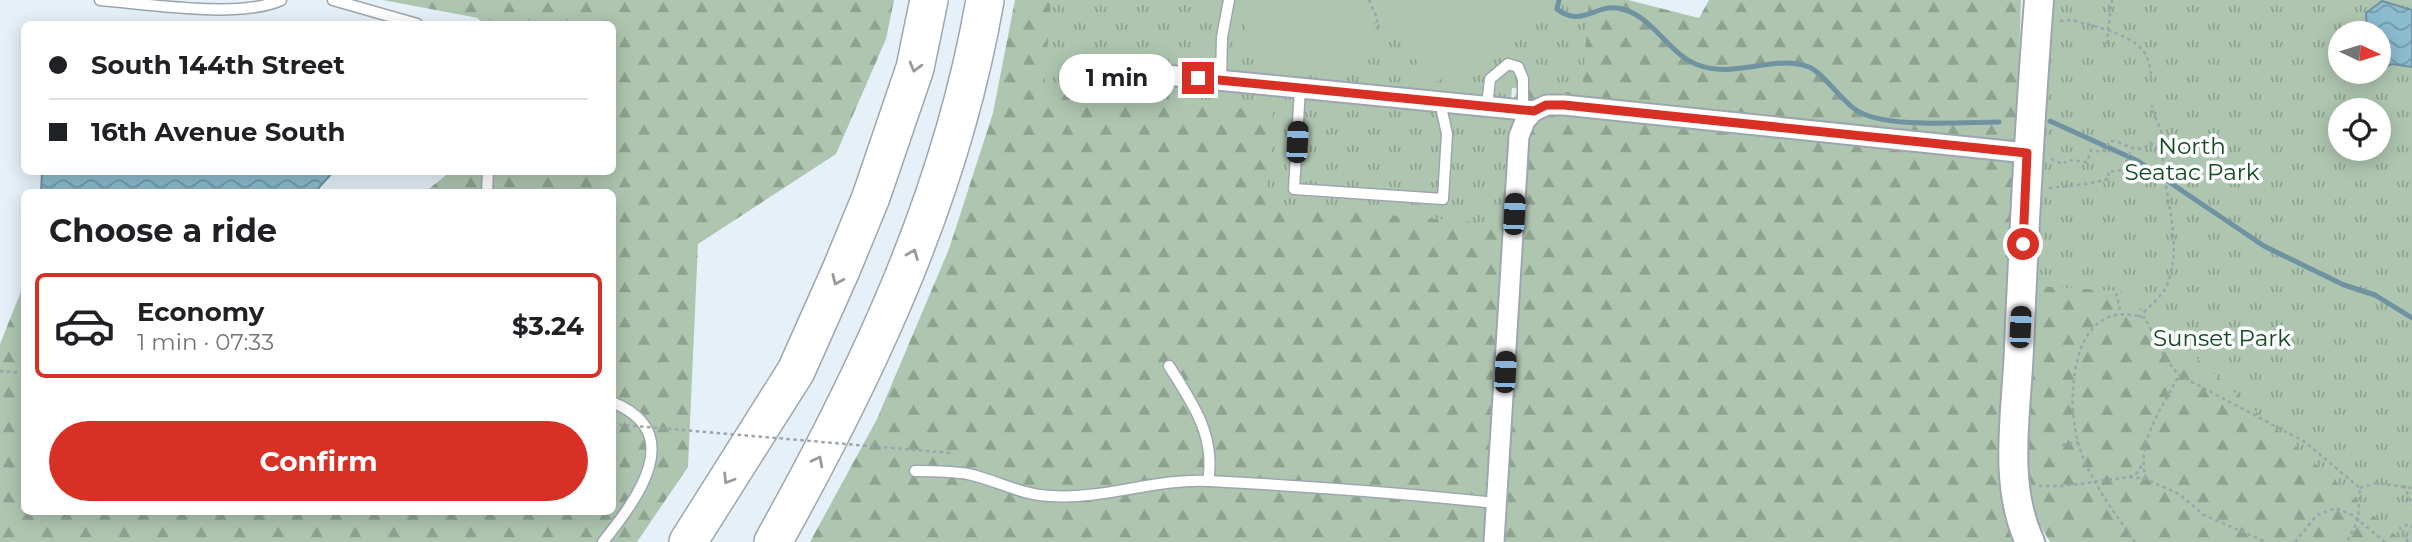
<!DOCTYPE html>
<meta charset="utf-8">
<style>
body{margin:0;font-family:Montserrat,sans-serif;background:#f2f2f2;color:#202124;height:100vh;display:flex;flex-direction:column;font-size:26px;white-space:nowrap}
*{box-sizing:border-box;margin:0}
p{font-size:23px;color:#757577}
.icon{flex:none;width:38px;height:38px;fill:none;stroke:currentColor;stroke-width:2;stroke-linecap:round;stroke-linejoin:round}
.map{position:relative;flex:1;overflow:hidden}
.panel{position:absolute;left:21px;top:189px;width:595px;height:326px;display:flex;flex-direction:column;background:#fff;border-radius:10px;box-shadow:0 4px 18px #0003}
.panel>*{flex:none}
.guide{position:absolute;left:21px;top:21px;width:595px;height:154px;border-radius:10px;box-shadow:0 4px 18px #0003;display:grid;align-content:center;height:154px;padding:0 28px;background:#fff}
.needle{width:46px;rotate:94deg}
.tools{position:absolute;left:2328px;top:21px;display:grid;gap:14px}
.tools a{display:grid;place-items:center;width:63px;height:63px;border-radius:50%;background:#fff;box-shadow:0 4px 18px #0003;font-size:35px}
.end{position:absolute;width:32px;height:32px;margin:-16px;border:9px solid #d93025;background:#fff;box-shadow:0 0 0 4px #fff}
.from{border-radius:50%}
.bubble{position:absolute;height:49px;border-radius:24px;background:#fff;box-shadow:0 4px 18px #0003;font-size:23px;font-weight:700;line-height:49px;text-align:center}
.car{position:absolute;width:21px;height:42px;margin:-21px -10px;border-radius:9px;box-shadow:0 0 5px 2px #0007;background:linear-gradient(#222 24%,#8ab4d8 0 40%,#222 0 76%,#8ab4d8 0 86%,#222 0)}
.guide b{display:flex;align-items:center;gap:24px;height:66px;font-size:26px}
.guide b+b{border-top:2px solid #e0e0e0}
.guide i{width:18px;height:18px;background:#202124}
ul{padding:0;list-style:none}
li{display:flex;align-items:center;gap:21px;height:105px;margin:0 14px 10px;padding:0 14px;border:4px solid #e0e0e0;border-radius:10px}
li div{flex:1}
li b{display:block;font-size:26px}
li em{font-style:normal;font-weight:700}
li.active{border-color:#d93025}
li>.icon{width:63px;height:63px;stroke-width:1.5}
h2{padding:0 28px;font-size:32px;line-height:84px}
.button{display:flex;gap:14px;margin-top:auto;padding:14px 28px}
.button a{flex:1;height:80px;border-radius:42px;background:#d93025;color:#fff;font-size:28px;font-weight:700;line-height:80px;text-align:center}
.map>svg:first-child{display:block}
.forest{fill:url(#forest-firs);fill-rule:evenodd}
.park{fill:url(#park-tufts);fill-rule:evenodd}
.pitch{fill:#aec6b0}
.water{fill:url(#water-waves);stroke:#7093a2;stroke-width:2}
.lines{fill:none;stroke-linecap:round;stroke-linejoin:round}
.stream{stroke:#7093a2;stroke-width:5}
.lane-casing{stroke:#9da6af;stroke-width:13}
.street-casing{stroke:#9da6af;stroke-width:23}
.secondary-casing{stroke:#9da6af;stroke-width:32}
.highway-casing{stroke:#9da6af;stroke-width:40}
.path{stroke:#9ca5ab;stroke-width:2.5;stroke-dasharray:3.5 3.5;stroke-linecap:butt}
.lane{stroke:#fff;stroke-width:10}
.street{stroke:#fff;stroke-width:19}
.secondary{stroke:#fff;stroke-width:28}
.highway{stroke:#fff;stroke-width:37}
.path-bridge{stroke:#9ca5ab;stroke-width:2.5;stroke-dasharray:3.5 3.5;stroke-linecap:butt}
.oneway{stroke:#989a9b}
.route{stroke:#d93025;stroke-width:9}
.labels{text-anchor:middle;stroke-width:7;stroke-linejoin:round;paint-order:stroke}
.park-label{font-size:23px;fill:#154920;stroke:#fafcfe}
</style>
<div class="map">
<svg width="2412" height="542" viewBox="0 0 2412 542">
<defs>
<pattern id="forest-firs" width="22" height="20" patternUnits="userSpaceOnUse" patternTransform="scale(1.75)"><rect width="22" height="20" fill="#aec6b0"/><path d="M5 1l3.5 6h-7zM16 11l3.5 6h-7z" fill="#8ea290"/></pattern>
<pattern id="park-tufts" width="24" height="20" patternUnits="userSpaceOnUse" patternTransform="scale(1.75)"><rect width="24" height="20" fill="#aec6b0"/><path d="M3 7l-1-3M5 7V3M7 7l1-3M15 17l-1-3M17 17v-4M19 17l1-3" fill="none" stroke="#8ea290"/></pattern>
<pattern id="water-waves" width="16" height="10" patternUnits="userSpaceOnUse" patternTransform="scale(1.75)"><rect width="16" height="10" fill="#8cbcd0"/><path d="M0 5q4-4 8 0t8 0" fill="none" stroke="#739aaa"/></pattern>
</defs>
<rect width="100%" height="100%" fill="#e5f0f9"/>
<g class="forest">
<path d="M 383,0 L 894,0 L 886,39 L 836,154 L 698,244 L 688,467 L 637,542 L 0,542 L 0,344 L 24,284 L 24,511 L 612,511 L 612,192 L 425,192 L 450,172 L 612,172 L 612,24 L 482,24 L 478,18 Z"/>
<path d="M 1015,0 L 1098,0 L 1503,116 L 1572,0 L 1628,0 L 1699,18 L 1709,0 L 2021,0 L 2004,516 L 2015,542 L 810,542 L 877,419 L 949,249 L 993,113 Z"/>
<path d="M 2052,0 L 2412,0 L 2412,542 L 2050,542 L 2036,518 L 2026,462 ZM 2340,33 L 2378,33 L 2378,72 L 2340,72 ZM 2340,110 L 2378,110 L 2378,149 L 2340,149 Z"/>
</g>
<g class="park">
<path d="M 1051,0 L 1589,0 L 1582,93 L 1512,88 L 1501,224 L 1266,206 L 1273,111 L 1044,93 Z"/>
<path d="M 2052,0 L 2412,0 L 2412,542 L 2403,542 L 2121,291 L 2035,286 ZM 2340,33 L 2378,33 L 2378,72 L 2340,72 ZM 2340,110 L 2378,110 L 2378,149 L 2340,149 Z"/>
</g>
<g class="pitch">
<path d="M 1256,0 L 1355,0 L 1377,28 C 1373,35 1370,46 1364,52 C 1336,82 1288,71 1254,62 L 1243,12 Z"/>
<path d="M 1384,0 L 1539,0 L 1480,65 L 1429,84 Z"/>
</g>
<g class="water">
<path d="M 2382,1 L 2412,10 L 2412,67 L 2392,64 L 2378,70 L 2378,33 L 2367,33 L 2366,13 Z"/>
<path d="M 42,172 L 333,172 L 315,192 L 41,192 Z"/>
</g>
<g class="lines">
<g class="stream">
<path d="M 1559,0 L 1557,9 C 1582,29 1596,2 1622,9 C 1654,17 1668,54 1698,65 C 1735,79 1773,54 1809,67 C 1822,72 1842,101 1856,110 C 1884,129 1964,122 1999,122"/>
<path d="M 2050,121 L 2138,161 L 2264,246 L 2344,285 L 2375,295 L 2412,318"/>
</g>
<g class="lane-casing">
<g id="lane">
<path d="M 100,0 C 147,4 240,19 281,0"/>
<path d="M 333,0 L 417,24"/>
<path d="M 1221,80 L 1222,37 L 1229,0"/>
<path d="M 1300,88 L 1294,189 L 1443,199 L 1447,134 L 1440,102"/>
<path d="M 1487,106 L 1490,79 L 1508,64 L 1518,67 L 1523,79 L 1523,110"/>
<path d="M 487,192 L 488,172"/>
<path d="M 1169,366 C 1192,402 1216,436 1208,481"/>
<path d="M 915,471 C 933,471 951,471 968,474 C 996,480 1021,495 1050,496 C 1103,500 1156,478 1209,481 C 1305,486 1401,493 1496,503"/>
<path d="M 603,542 C 637,499 688,433 612,402"/>
</g>
</g>
<g class="street-casing">
<g id="street">
<path d="M 1105,69 L 1534,111 L 1547,105 L 1564,105 L 2027,153"/>
<path d="M 1494,542 L 1519,136 L 1525,121 L 1534,111"/>
</g>
</g>
<g class="secondary-casing">
<path id="secondary" d="M 2030,542 C 2002,483 2017,410 2019,347 C 2024,231 2030,116 2039,0"/>
</g>
<g class="highway-casing">
<g id="highway">
<path d="M 688,542 L 796,371 L 841,270 L 871,197 L 915,68 L 929,0"/>
<path d="M 773,542 C 869,370 951,196 985,0"/>
</g>
</g>
<g class="path">
<path d="M 1369,0 L 1377,18 L 1377,28"/>
<path d="M 2060,21 L 2072,20 L 2108,30 L 2112,0"/>
<path d="M 2107,44 L 2108,30 C 2139,42 2152,50 2151,85"/>
<path d="M 2051,159 L 2063,164 L 2068,160 L 2087,162 L 2091,150 L 2102,152 L 2110,141 C 2125,140 2135,158 2150,143 L 2164,150"/>
<path d="M 2049,188 C 2061,187 2101,183 2109,178 L 2108,172 L 2123,170 L 2131,150"/>
<path d="M 2116,293 L 2121,314"/>
<path d="M 2139,317 C 2147,309 2164,294 2167,285 C 2183,245 2166,202 2163,163 C 2162,152 2164,142 2161,131 C 2158,122 2153,115 2152,105"/>
<path d="M 0,371 L 24,373"/>
<path d="M 2062,445 L 2078,442"/>
<path d="M 2129,477 L 2137,473 L 2142,465"/>
<path d="M 2146,479 C 2135,443 2163,407 2179,375"/>
<path d="M 2404,485 L 2412,505"/>
<path d="M 2039,486 L 2064,486 L 2129,477 L 2146,479 L 2179,494 L 2204,515 L 2266,542"/>
<path d="M 2360,488 L 2376,483 L 2412,488"/>
<path d="M 2135,542 C 2114,512 2092,484 2080,449 C 2064,401 2070,293 2145,318 L 2165,358 L 2179,375 L 2305,442 L 2360,488 L 2358,520 L 2347,542"/>
<path d="M 2295,542 L 2317,515 L 2336,508 L 2352,515 L 2385,542"/>
<path d="M 2408,542 L 2400,528 L 2407,525 L 2412,527"/>
</g>
<use href="#lane" class="lane"/>
<use href="#street" class="street"/>
<use href="#secondary" class="secondary"/>
<use href="#highway" class="highway"/>
<path class="path-bridge" d="M 612,424 L 951,453"/>
</g>
<defs><path id="oneway-chevron" d="M-2-3.5L2.5 0L-2 3.5" fill="none" stroke-width="1.6" stroke-linecap="round" stroke-linejoin="round" transform="scale(1.75)"/></defs>
<g class="oneway">
<use href="#oneway-chevron" transform="translate(915 67) rotate(105)"/>
<use href="#oneway-chevron" transform="translate(913 254) rotate(-68)"/>
<use href="#oneway-chevron" transform="translate(837 280) rotate(114)"/>
<use href="#oneway-chevron" transform="translate(818 461) rotate(-63)"/>
<use href="#oneway-chevron" transform="translate(728 479) rotate(122)"/>
</g>
<g class="lines">
<path class="route" d="M 1198,78 L 1534,111 L 1546,105 L 1564,105 L 2027,153 L 2023,244"/>
</g>
<g class="labels">
<g class="park-label">
<text x="2192" y="154">North<tspan x="2192" dy="26">Seatac Park</tspan></text>
<text x="2222" y="346">Sunset Park</text>
</g>
</g>
</svg>
<div class="tools">
<a><svg class="needle" viewBox="-14 -14 28 28"><path d="M0-13l5 13h-10z" fill="#e53935"/><path d="M0 13l5-13h-10z" fill="#757577"/></svg></a>
<a><svg class="icon" aria-label="locate" viewBox="0 0 24 24"><circle cx="12" cy="12" r="6"/><path d="M12 2v4M12 18v4M2 12h4M18 12h4"/></svg></a>
</div>
<i class="end from" style="left:2023px;top:244px"></i>
<i class="end" style="left:1198px;top:78px"></i>
<div class="bubble" style="left:1059px;top:54px;width:116px">1 min</div>
<i class="car" style="left:1297px;top:142px;rotate:3deg"></i>
<i class="car" style="left:1514px;top:214px;rotate:3deg"></i>
<i class="car" style="left:2020px;top:327px;rotate:3deg"></i>
<i class="car" style="left:1505px;top:372px;rotate:3deg"></i>
<div class="guide">
<b><i class="from"></i>South 144th Street</b>
<b><i></i>16th Avenue South</b>
</div>
<section class="panel">
<h2>Choose a ride</h2>
<ul>
<li class="active"><svg class="icon" aria-label="car" viewBox="0 0 24 24"><path d="M5 17H2v-5l4-1 3-4h7l3 4 3 1v5h-3M9 17h6M6 11h13"/><circle cx="7" cy="17" r="2"/><circle cx="17" cy="17" r="2"/></svg><div><b>Economy</b><p>1 min · 07:33</p></div><em>$3.24</em></li>
</ul>
<div class="button"><a>Confirm</a></div>
</section>
</div>
